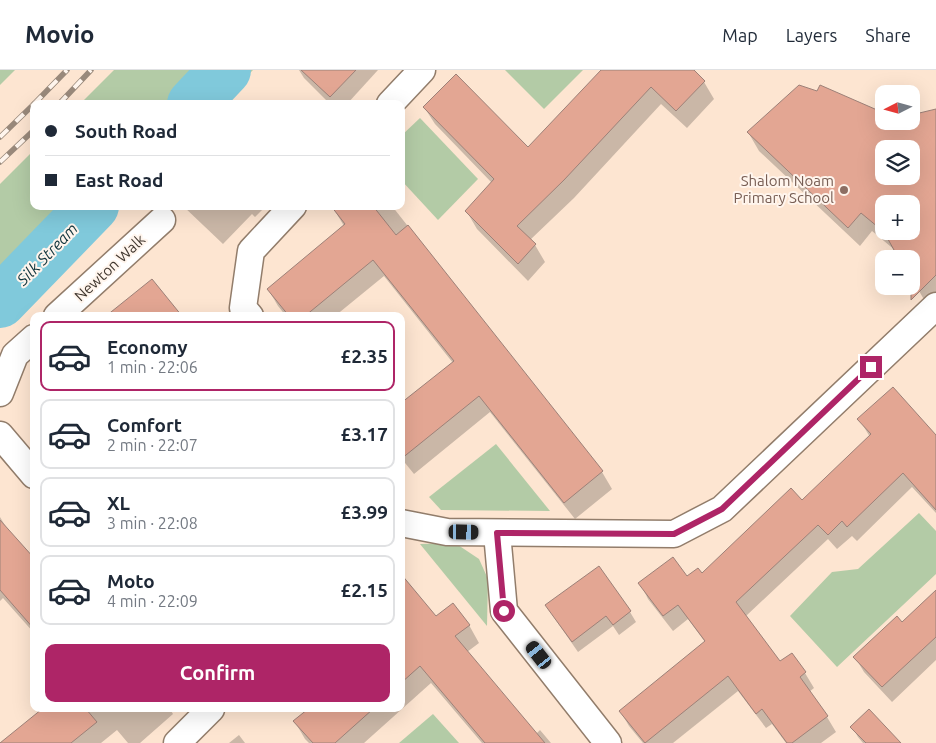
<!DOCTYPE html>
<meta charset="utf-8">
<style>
body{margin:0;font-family:Ubuntu,sans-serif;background:#f6f6f7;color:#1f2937;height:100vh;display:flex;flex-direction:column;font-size:19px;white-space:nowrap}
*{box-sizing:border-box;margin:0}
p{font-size:16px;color:#747a83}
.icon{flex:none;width:28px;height:28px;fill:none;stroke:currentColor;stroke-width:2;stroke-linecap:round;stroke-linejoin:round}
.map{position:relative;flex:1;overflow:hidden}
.side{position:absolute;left:30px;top:242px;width:375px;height:400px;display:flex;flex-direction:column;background:#fff;border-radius:10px;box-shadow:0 5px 20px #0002}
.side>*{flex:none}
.banner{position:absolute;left:30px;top:30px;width:375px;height:110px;border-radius:10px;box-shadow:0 5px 20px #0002;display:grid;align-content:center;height:110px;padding:0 15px;background:#fff}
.needle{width:32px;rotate:264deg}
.controls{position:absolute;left:875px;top:15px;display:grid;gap:10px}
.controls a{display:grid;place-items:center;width:45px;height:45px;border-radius:10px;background:#fff;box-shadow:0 5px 20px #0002;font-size:25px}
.end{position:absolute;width:22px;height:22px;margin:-11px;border:6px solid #ae2567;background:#fff;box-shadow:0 0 0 2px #fff}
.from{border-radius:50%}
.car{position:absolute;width:15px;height:30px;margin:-15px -8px;border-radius:6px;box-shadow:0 0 4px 1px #0007;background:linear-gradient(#222 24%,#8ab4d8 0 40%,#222 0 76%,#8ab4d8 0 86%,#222 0)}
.banner b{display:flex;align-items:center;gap:18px;height:48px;font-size:19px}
.banner b+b{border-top:1px solid #e0e1e3}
.banner i{width:12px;height:12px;background:#1f2937}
ul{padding:9px 0 0;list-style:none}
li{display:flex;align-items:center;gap:15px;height:70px;margin:0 10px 8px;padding:0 5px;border:2px solid #e0e1e3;border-radius:10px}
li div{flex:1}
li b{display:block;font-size:19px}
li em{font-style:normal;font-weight:700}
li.active{border-color:#ae2567}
li>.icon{width:45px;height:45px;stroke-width:1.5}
.button{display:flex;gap:10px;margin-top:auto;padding:10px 15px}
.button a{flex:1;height:58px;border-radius:10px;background:#ae2567;color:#fff;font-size:20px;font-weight:700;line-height:58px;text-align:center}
header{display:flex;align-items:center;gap:30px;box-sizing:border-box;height:70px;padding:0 25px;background:#fff;border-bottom:1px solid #e0e1e3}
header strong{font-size:24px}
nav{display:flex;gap:28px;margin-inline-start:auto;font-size:18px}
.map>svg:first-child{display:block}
.green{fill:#b3cba6}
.shadow{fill:#0003;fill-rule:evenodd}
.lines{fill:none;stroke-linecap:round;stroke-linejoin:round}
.river{stroke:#80c9db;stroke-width:52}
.building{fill:#e3a693;stroke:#9d8178;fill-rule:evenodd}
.minor-casing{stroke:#927d6b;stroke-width:29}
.minor{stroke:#fff;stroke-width:26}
.rail-casing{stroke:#99897b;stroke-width:5.5}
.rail{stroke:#fff5ed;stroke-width:4;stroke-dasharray:11;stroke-linecap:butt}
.route{stroke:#ae2567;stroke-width:6}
.education-dot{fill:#8d6e63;stroke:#fff5ed;stroke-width:2}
.labels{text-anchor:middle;stroke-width:4;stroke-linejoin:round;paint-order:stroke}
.education-label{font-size:15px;fill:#785e54;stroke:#fff5ed;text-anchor:end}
.street-label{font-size:15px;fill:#40372f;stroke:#fff5ed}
.water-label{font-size:16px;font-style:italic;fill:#11353d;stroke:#fff5ed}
</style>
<header>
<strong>Movio</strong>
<nav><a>Map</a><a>Layers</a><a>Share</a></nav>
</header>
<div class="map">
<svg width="936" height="673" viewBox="0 0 936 673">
<rect width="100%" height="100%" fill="#fde5d1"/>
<g class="green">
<path d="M 0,0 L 15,0 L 0,15 Z"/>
<path d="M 114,0 L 253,0 L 220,34 L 80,34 Z"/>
<path d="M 505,0 L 583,0 L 544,39 Z"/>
<path d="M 420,48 L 478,109 L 438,150 L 401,110 L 401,66 Z"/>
<path d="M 34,80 L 34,136 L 117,136 L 0,255 L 0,114 Z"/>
<path d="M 496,374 L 550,441 L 441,440 L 429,427 Z"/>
<path d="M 919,443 L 936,461 L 936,504 L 837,597 L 790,546 L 832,502 L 858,499 Z"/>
<path d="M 455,473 L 479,489 L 488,509 L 487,556 L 420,474 Z"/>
<path d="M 433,644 L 459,673 L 399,673 Z"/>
</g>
<g class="shadow">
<path d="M 299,0 L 378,0 L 347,34 L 330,34 L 304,8 Z"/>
<path d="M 602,0 L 693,0 L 704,12 L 714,29 L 687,58 L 661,34 L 574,128 L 530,170 L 535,175 L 545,192 L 528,211 L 477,159 L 467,142 L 492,113 L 435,54 L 424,37 L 528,78 Z"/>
<path d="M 936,40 L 936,234 L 930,240 L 911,207 L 911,189 L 896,181 L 872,161 L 860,176 L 759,81 L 748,62 L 884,51 L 911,51 ZM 884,79 L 911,79 L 911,106 L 884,106 ZM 884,134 L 911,134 L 911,161 L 884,161 Z"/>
<path d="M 183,136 L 266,136 L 255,147 L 252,144 L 223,174 Z"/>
<path d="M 332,136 L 392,136 L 602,402 L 612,419 L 575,449 L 490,342 L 414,404 L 401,388 L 453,293 L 384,206 L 335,246 L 286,246 L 278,236 L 268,219 L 344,156 Z"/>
<path d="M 151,211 L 180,246 L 116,246 L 113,242 Z"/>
<path d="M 859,349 L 936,367 L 936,443 L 912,417 L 857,471 L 852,466 L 837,479 L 828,469 L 746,546 L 780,593 L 792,584 L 805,603 L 814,618 L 809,622 L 827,647 L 836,662 L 821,673 L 786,673 L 772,654 L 766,658 L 738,621 L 673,673 L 643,673 L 629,656 L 620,641 L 705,572 L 688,549 L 673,561 L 648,529 L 640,513 L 687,508 L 701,505 L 802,432 L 870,367 Z"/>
<path d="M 0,447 L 9,462 L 34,490 L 34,563 L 3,528 L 0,531 Z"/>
<path d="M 598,498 L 630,542 L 636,552 L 619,565 L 613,556 L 578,582 L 553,546 L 547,536 Z"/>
<path d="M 401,505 L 436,548 L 469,555 L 479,573 L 467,582 L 536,664 L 540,660 L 551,673 L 482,673 L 431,613 L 364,673 L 309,673 L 305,669 L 295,652 L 309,639 L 401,639 Z"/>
<path d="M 936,522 L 936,590 L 892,632 L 864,602 L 855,587 L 902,553 Z"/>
<path d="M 44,639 L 170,639 L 173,644 L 140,673 L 128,673 L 117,660 L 101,673 L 2,673 Z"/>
<path d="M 852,657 L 899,673 L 863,673 L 858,667 Z"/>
<path d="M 239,665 L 245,673 L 229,673 Z"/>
</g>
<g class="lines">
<g class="river">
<path d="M 193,34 L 225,0"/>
<path d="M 0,232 L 93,136"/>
</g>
</g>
<g class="building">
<path d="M 301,0 L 356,0 L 330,27 Z"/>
<path d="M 601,0 L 694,0 L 705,11 L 676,41 L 651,17 L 564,110 L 517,156 L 536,174 L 518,194 L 465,141 L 494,109 L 423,37 L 456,4 L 528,77 Z"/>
<path d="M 799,15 L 817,21 L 820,15 L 884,43 L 884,51 L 911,51 L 911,45 L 936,39 L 936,205 L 911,230 L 911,189 L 899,189 L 884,162 L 861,143 L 848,158 L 747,62 ZM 884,79 L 911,79 L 911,106 L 884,106 ZM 884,134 L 911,134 L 911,161 L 884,161 Z"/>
<path d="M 331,136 L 373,136 L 396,165 L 408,155 L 603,401 L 564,433 L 479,326 L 401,389 L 401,333 L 454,291 L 373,190 L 305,246 L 289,246 L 267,219 L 345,154 Z"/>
<path d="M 152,209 L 182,246 L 106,246 Z"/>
<path d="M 893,317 L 936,365 L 936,440 L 903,403 L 847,457 L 842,451 L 828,465 L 818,455 L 736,532 L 780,591 L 792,583 L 806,602 L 800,607 L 828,646 L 792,673 L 787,673 L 762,639 L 756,644 L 728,606 L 645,673 L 619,641 L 705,571 L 678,535 L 663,546 L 638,513 L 673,487 L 687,506 L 698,498 L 702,503 L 791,418 L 802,430 L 871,364 L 857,349 Z"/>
<path d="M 0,450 L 34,488 L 34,559 L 0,520 Z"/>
<path d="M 599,496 L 631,541 L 613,555 L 606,546 L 572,572 L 545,535 Z"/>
<path d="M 401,504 L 436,546 L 453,533 L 470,555 L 455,566 L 545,673 L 485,673 L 420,596 L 401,613 Z"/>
<path d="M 936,520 L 936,567 L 882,617 L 853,587 L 897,546 L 902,552 Z"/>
<path d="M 42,639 L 86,639 L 97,652 L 71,673 L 0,673 Z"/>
<path d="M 308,639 L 373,639 L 335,673 L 313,673 L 293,651 Z"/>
<path d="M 869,639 L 901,673 L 866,673 L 850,657 Z"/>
</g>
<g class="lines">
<g class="minor-casing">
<g id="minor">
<path d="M 390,34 L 422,0"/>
<path d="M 57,246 L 162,150"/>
<path d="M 250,246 L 243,238 L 251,181 L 293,136"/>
<path d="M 0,323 L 15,285 L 34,268"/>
<path d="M 0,365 L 34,405"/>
<path d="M 401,453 L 447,462 L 674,464 L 722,439 L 936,236"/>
<path d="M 497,463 L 504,541 L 608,673"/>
<path d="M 177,673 L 211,639"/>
</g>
</g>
<use href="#minor" class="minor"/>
<g class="rail-casing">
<g id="rail">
<path d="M 34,34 L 67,0"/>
<path d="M 59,34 L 91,0"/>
<path d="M 0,67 L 34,34"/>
<path d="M 0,92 L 34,60"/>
</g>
</g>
<use href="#rail" class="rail"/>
</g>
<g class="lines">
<path class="route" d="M 504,541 L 497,463 L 674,464 L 722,439 L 871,297"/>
</g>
<circle class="education-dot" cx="844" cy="120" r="5"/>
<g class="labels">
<g class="education-label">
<text x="834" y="116">Shalom Noam<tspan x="834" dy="17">Primary School</tspan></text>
</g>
<g class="street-label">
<text transform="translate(110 198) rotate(-43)" y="5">Newton Walk</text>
</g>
<g class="water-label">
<text transform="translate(47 184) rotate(-46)" y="6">Silk Stream</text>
</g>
</g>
</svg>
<div class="controls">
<a><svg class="needle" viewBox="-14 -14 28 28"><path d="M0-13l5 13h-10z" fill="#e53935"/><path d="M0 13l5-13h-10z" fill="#747a83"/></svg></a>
<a><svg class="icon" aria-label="layers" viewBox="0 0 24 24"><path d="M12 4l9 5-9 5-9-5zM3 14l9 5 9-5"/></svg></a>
<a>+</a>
<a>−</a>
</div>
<i class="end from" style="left:504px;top:541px"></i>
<i class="end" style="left:871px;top:297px"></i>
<i class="car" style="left:464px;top:462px;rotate:91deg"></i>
<i class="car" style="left:539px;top:585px;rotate:322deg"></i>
<div class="banner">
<b><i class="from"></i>South Road</b>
<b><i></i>East Road</b>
</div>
<section class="side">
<ul>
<li class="active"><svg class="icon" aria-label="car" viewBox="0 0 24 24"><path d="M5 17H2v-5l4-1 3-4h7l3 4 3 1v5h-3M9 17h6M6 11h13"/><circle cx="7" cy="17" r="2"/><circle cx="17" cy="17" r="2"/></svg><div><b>Economy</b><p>1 min · 22:06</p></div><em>£2.35</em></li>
<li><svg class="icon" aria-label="car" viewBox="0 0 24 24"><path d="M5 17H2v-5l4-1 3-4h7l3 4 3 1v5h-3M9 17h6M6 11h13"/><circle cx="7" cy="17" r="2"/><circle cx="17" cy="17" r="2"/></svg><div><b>Comfort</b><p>2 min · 22:07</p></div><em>£3.17</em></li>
<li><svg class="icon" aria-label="car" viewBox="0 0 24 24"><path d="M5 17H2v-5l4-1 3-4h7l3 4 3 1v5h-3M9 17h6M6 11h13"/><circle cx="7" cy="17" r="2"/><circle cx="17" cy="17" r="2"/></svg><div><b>XL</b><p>3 min · 22:08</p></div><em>£3.99</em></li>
<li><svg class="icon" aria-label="car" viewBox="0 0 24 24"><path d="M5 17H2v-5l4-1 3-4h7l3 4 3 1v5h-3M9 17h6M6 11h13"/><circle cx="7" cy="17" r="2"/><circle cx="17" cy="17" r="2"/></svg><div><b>Moto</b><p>4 min · 22:09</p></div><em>£2.15</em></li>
</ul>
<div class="button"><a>Confirm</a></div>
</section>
</div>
